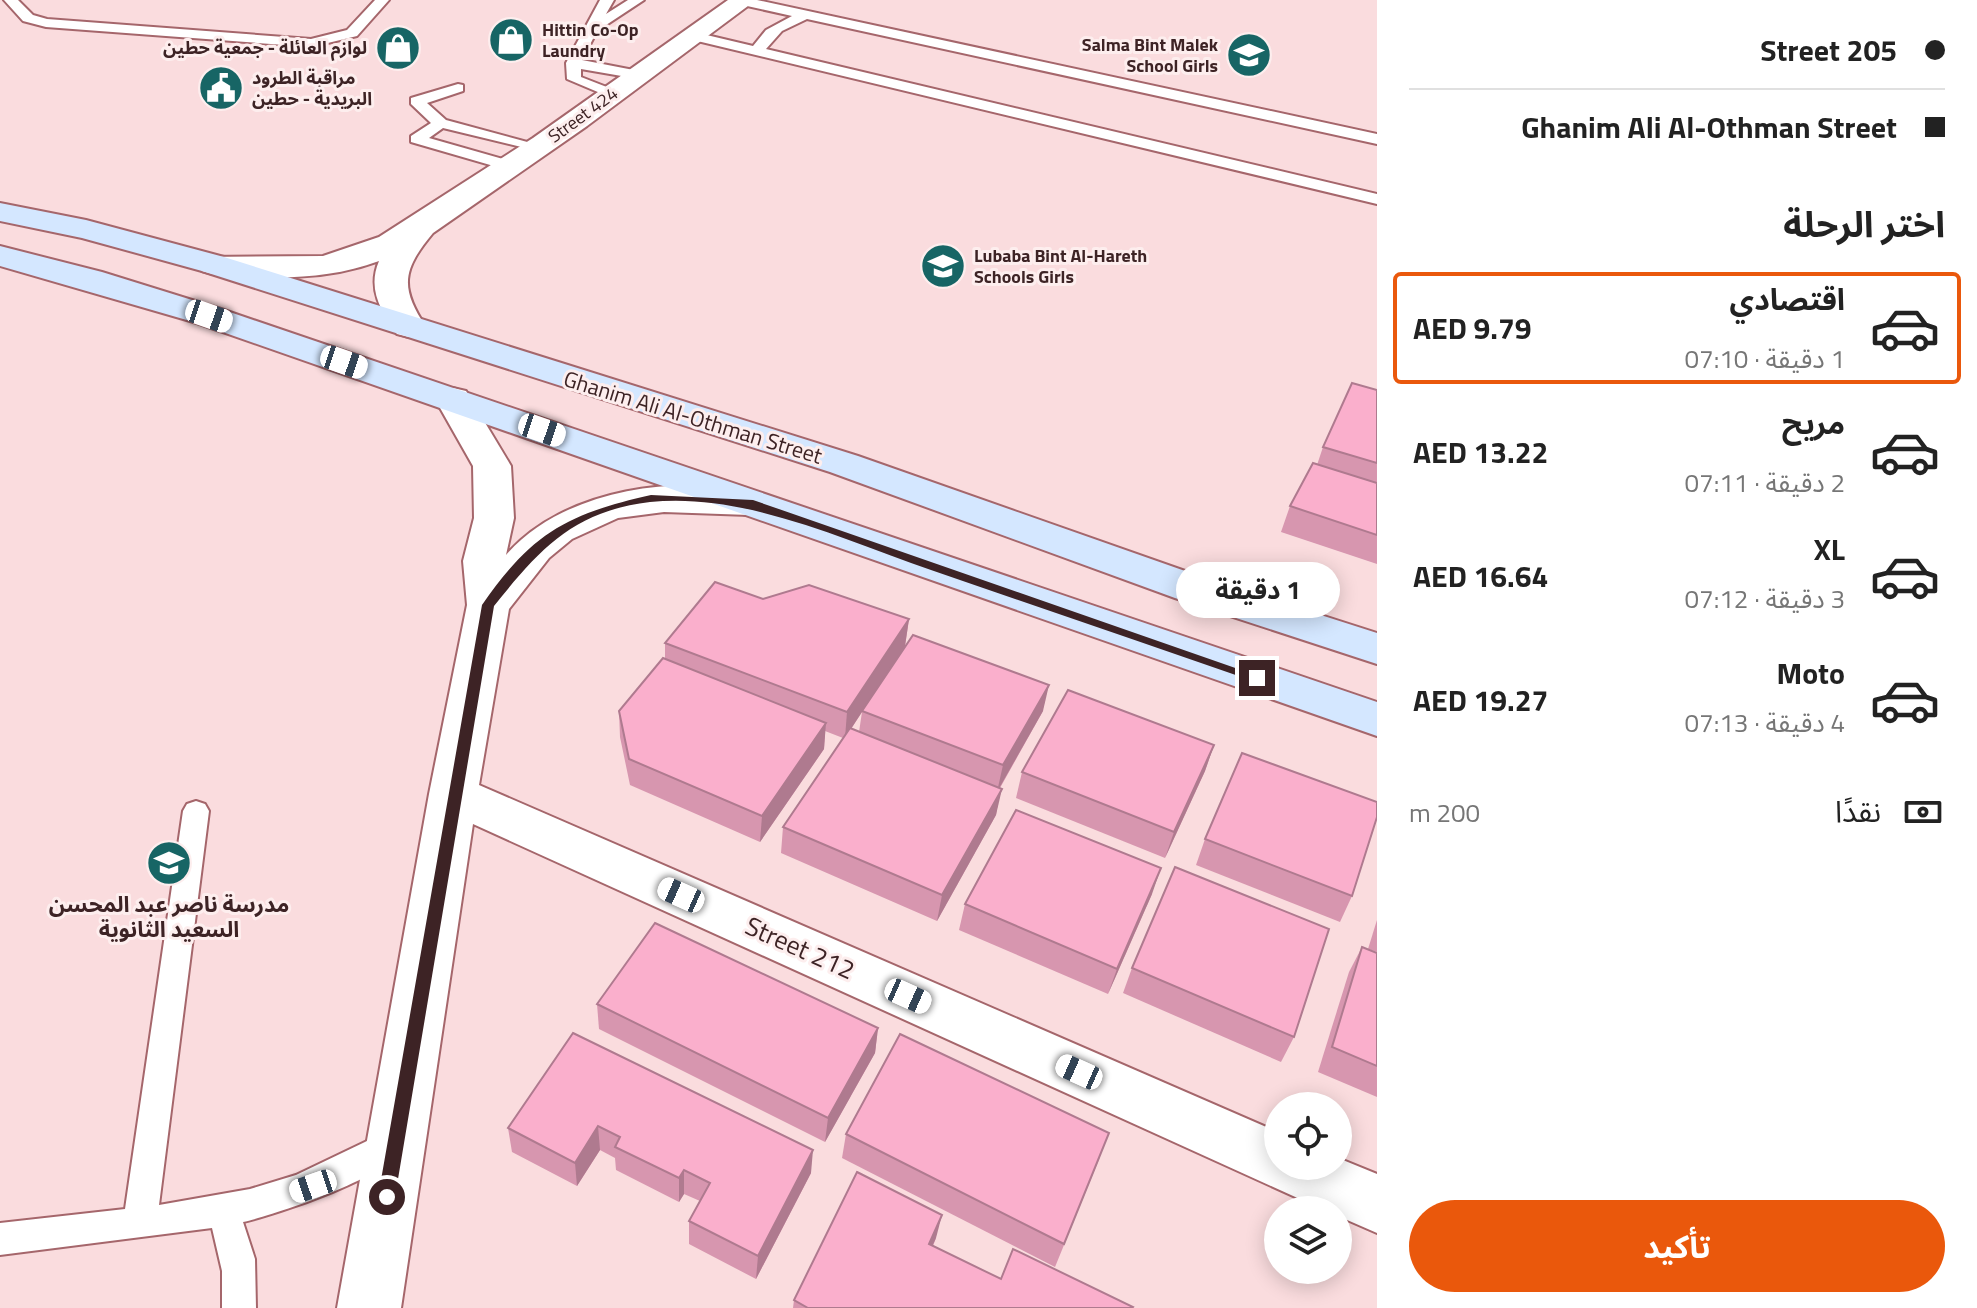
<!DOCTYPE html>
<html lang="ar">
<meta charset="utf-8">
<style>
body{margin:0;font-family:"Titillium Web","Noto Sans Arabic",sans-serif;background:#f2f2f2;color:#222;direction:rtl;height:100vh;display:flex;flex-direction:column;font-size:30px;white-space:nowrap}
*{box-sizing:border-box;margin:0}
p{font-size:26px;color:#767676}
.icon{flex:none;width:44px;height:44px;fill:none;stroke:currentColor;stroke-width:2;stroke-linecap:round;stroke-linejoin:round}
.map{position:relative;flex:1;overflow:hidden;direction:ltr}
.sheet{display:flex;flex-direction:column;background:#fff;width:600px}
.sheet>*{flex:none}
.guide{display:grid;align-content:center;height:176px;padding:0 32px;background:#fff}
.tools{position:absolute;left:1264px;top:1092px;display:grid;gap:16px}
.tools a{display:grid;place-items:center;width:88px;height:88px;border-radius:50%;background:#fff;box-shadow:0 4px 20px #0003;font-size:40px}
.end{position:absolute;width:36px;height:36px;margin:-18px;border:10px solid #3d2325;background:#fff;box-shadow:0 0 0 4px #fff}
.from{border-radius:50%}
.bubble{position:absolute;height:56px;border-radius:28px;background:#fff;box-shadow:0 4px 20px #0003;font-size:26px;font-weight:700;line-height:56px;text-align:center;direction:rtl}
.car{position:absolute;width:24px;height:48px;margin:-24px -12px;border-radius:10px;box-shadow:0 0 6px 2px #0007;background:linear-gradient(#fff 24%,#345 0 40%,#fff 0 76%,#345 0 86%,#fff 0)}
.guide b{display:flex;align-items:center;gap:28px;height:76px;font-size:30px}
.guide b+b{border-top:2px solid #e0e0e0}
.guide i{width:20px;height:20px;background:#222}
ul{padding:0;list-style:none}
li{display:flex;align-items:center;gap:24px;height:112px;margin:0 16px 12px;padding:0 16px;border:4px solid transparent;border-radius:8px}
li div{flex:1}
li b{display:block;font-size:30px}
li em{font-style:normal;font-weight:700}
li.on{border-color:#ea580c}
li>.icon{width:72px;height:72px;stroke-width:1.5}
h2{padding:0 32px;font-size:36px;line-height:96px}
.pay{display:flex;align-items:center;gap:20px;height:88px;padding:0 32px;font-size:30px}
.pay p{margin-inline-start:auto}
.primary-button{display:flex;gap:16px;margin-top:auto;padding:16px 32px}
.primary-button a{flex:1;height:92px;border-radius:48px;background:#ea580c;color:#fff;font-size:32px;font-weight:700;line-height:92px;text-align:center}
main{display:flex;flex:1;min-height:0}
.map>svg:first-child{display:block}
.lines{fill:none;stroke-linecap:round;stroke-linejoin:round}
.lane-casing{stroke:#a5666b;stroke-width:4}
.street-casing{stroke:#a5666b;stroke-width:4}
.secondary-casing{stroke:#a5666b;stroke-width:4}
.lane{fill:#fff;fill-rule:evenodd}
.street{fill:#fff;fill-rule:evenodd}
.secondary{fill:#d4e7ff;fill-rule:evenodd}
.wall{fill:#d796af;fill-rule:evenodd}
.shaded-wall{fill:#af7a8f}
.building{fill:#faafcc;stroke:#af7a8f;stroke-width:2}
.route{fill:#3d2325}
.labels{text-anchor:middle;stroke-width:6;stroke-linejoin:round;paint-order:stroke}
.far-poi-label{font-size:18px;font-weight:bold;fill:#3d2325;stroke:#fdeeee;text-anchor:start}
.far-street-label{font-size:18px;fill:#3d2325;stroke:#fdeeee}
.street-label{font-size:22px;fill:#3d2325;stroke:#fdeeee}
.poi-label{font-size:22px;font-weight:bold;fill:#3d2325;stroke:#fdeeee}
.near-street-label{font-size:26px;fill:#3d2325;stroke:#fdeeee}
</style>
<main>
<section class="sheet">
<div class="guide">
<b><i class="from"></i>Street 205</b>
<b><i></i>Ghanim Ali Al-Othman Street</b>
</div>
<h2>اختر الرحلة</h2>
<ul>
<li class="on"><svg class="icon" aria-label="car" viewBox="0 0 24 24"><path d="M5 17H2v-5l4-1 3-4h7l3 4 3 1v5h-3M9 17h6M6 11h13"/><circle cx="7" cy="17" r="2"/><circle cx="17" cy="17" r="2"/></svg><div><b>اقتصادي</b><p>1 دقيقة · 07:10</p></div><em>AED 9.79</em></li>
<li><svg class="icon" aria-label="car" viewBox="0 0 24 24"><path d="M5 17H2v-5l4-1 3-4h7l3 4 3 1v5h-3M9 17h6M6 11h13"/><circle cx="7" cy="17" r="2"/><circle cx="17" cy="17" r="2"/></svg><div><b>مريح</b><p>2 دقيقة · 07:11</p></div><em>AED 13.22</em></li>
<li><svg class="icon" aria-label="car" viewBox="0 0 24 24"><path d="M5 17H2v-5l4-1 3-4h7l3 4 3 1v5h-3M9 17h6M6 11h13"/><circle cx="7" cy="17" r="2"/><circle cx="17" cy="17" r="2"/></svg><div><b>XL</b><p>3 دقيقة · 07:12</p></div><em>AED 16.64</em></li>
<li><svg class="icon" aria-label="car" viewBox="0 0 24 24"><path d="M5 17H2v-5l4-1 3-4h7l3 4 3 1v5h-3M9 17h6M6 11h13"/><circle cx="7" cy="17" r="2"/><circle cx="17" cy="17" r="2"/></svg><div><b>Moto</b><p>4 دقيقة · 07:13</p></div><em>AED 19.27</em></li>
</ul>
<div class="pay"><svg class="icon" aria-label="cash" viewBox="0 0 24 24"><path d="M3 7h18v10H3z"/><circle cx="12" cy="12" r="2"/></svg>نقدًا<p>200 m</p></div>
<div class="primary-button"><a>تأكيد</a></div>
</section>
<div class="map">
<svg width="1377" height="1308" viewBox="0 0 1377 1308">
<rect width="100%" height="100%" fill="#fadcde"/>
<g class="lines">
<g class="lane-casing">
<g id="lane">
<path d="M 4,0 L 18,0 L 33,15 L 47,19 L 311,39 L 347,30 L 375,0 L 389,0 L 357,36 L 311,47 L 46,27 L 23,21 Z"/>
<path d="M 600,0 L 614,0 L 606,14 L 628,0 L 644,0 L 597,31 L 582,60 L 644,72 L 644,78 L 639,79 L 581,69 L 581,77 L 617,91 L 619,94 L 612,98 L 567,79 L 566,63 Z"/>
<path d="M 737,0 L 757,0 L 1377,134 L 1377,144 L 807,19 L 782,31 L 766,49 L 1377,194 L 1377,204 L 689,39 L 689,33 L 694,32 L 753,46 L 766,30 L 792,16 L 738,4 Z"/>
<path d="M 458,84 L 463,85 L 463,91 L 427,103 L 446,120 L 542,146 L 542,152 L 443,128 L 429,138 L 517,163 L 519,166 L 511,171 L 411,142 L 411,136 L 431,123 L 411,104 L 411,98 Z"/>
<path d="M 196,801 L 205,804 L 209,811 L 159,1205 L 250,1189 L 296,1175 L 390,1130 L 401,1135 L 406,1145 C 392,1176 278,1214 243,1222 L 255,1259 L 256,1308 L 222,1308 L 222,1271 L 212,1228 L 0,1255 L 0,1223 L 125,1209 L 183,811 L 187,804 Z"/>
</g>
</g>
<g class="street-casing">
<g id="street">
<path d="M 728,0 L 756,0 L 587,126 L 433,233 C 403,269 399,287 426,327 L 421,334 L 409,337 L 397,334 C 381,311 367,289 379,261 C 325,281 270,279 213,274 L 202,271 L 197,264 L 202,257 L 323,256 L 379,237 L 533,138 Z"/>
<path d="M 453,388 L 466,391 L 511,466 L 514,518 L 506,555 C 564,488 681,473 763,494 L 769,503 L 763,512 L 749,515 L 664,512 L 618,518 L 572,539 L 549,558 L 509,609 L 479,785 L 1278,1132 L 1278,1166 L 1338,1166 L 1338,1158 L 1377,1174 L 1377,1233 L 1338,1216 L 1338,1210 L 1324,1210 L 473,824 L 401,1308 L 337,1308 L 429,794 L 467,605 L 463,561 L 474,518 L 473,466 L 435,399 L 440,391 Z"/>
</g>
</g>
<g class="secondary-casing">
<g id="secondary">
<path d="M 0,203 L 86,220 L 224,257 L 858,456 L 1205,578 L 1377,633 L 1377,664 L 1175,598 L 830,472 L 202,271 L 82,238 L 0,221 Z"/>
<path d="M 0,246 L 102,272 L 221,309 L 1377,702 L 1377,736 L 197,323 L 0,266 Z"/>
</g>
</g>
<use href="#lane" class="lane"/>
<use href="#street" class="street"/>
<use href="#secondary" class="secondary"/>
</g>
<g class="wall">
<path d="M 1377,390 L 1377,564 L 1281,532 L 1290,506 L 1317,465 L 1323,447 Z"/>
<path d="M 763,599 L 909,619 L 905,646 L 883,680 L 1043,711 L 1000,788 L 996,815 L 937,921 L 781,853 L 783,827 L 843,738 L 825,731 L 824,749 L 760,842 L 630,785 L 620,737 L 619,711 L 665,659 L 665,643 ZM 862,712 L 859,732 L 851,729 Z"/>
<path d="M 1214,745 L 1205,771 L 1165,858 L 1016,798 L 1022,772 Z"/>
<path d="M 1205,839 L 1352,896 L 1340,922 L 1196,865 Z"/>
<path d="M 1152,894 L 1108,994 L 959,930 L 965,904 Z"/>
<path d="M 1377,920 L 1377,952 L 1368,949 Z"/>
<path d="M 1362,947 L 1377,953 L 1377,1097 L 1318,1072 L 1349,972 Z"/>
<path d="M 1132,968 L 1294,1037 L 1281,1062 L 1123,993 Z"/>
<path d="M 597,1004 L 878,1028 L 875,1053 L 825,1142 L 599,1029 Z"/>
<path d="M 573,1033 L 811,1173 L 756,1279 L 689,1244 L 689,1221 L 700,1201 L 684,1194 L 679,1202 L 616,1170 L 615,1158 L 600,1150 L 577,1186 L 512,1152 L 508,1128 Z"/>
<path d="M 846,1134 L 1100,1157 L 1055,1267 L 842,1158 Z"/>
<path d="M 936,1238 L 933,1246 L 1001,1279 L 1132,1308 L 793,1308 L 794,1300 Z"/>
</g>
<g class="shaded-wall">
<path d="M 909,619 L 905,646 L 845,738 L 847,712 Z"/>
<path d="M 1049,685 L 1043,711 L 997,792 L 1003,765 Z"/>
<path d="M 826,723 L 824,749 L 760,842 L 762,816 Z"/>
<path d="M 1214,745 L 1205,771 L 1165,858 L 1174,832 Z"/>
<path d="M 1002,789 L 996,815 L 937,921 L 942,895 Z"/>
<path d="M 1161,868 L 1152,894 L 1108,994 L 1117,969 Z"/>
<path d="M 878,1028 L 875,1053 L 825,1142 L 828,1118 Z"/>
<path d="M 598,1126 L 600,1150 L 577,1186 L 575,1163 Z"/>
<path d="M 813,1150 L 811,1173 L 756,1279 L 758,1256 Z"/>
<path d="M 684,1170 L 684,1194 L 679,1202 L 679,1178 Z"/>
<path d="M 942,1215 L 936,1238 L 923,1266 L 929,1244 Z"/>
</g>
<g class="building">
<path d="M 1352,383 L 1377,390 L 1377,463 L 1323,447 Z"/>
<path d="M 1313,463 L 1377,483 L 1377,535 L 1290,506 Z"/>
<path d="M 715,582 L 763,599 L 809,585 L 909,619 L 847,712 L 665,643 Z"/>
<path d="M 913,635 L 1049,685 L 1003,765 L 862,711 Z"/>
<path d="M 663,658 L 826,723 L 762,816 L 629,759 L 619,711 Z"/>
<path d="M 1068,690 L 1214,745 L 1174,832 L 1022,772 Z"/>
<path d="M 850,728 L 1002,789 L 942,895 L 783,827 Z"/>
<path d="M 1242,753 L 1377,802 L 1377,817 L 1352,896 L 1205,839 Z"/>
<path d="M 1016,810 L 1161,868 L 1117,969 L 965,904 Z"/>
<path d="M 1175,867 L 1329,929 L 1294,1037 L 1132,968 Z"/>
<path d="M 655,923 L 878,1028 L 828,1118 L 597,1004 Z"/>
<path d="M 1362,947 L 1377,953 L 1377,1066 L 1332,1047 Z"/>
<path d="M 573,1033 L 813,1150 L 758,1256 L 689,1221 L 710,1183 L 684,1170 L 679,1178 L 615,1147 L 620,1137 L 598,1126 L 575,1163 L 508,1128 Z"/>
<path d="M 900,1034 L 1109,1133 L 1064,1244 L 846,1134 Z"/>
<path d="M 857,1172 L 942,1215 L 929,1244 L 1001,1279 L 1013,1249 L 1133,1307 L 1132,1308 L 808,1308 L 794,1300 Z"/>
</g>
<path class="route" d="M 651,495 L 753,500 L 1264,678 L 1253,681 C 1146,644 1038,607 931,570 C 845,540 743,492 650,502 C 573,511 539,550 494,606 L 395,1197 L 387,1205 L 378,1197 L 482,605 C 532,533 567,514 651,495 Z"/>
<defs>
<g id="shop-disc" transform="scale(2.3)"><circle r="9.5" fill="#176565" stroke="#fdeeee"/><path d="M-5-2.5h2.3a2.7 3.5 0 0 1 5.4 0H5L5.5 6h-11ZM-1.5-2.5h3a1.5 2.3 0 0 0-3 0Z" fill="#fff"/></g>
<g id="school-disc" transform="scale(2.3)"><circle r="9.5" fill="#176565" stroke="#fdeeee"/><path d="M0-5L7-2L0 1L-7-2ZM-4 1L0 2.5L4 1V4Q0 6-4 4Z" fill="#fff"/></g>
<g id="civic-disc" transform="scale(2.3)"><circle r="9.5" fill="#176565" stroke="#fdeeee"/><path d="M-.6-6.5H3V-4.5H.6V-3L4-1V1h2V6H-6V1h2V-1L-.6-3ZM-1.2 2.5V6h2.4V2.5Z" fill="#fff"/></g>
</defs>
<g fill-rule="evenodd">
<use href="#shop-disc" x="511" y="40"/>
<use href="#shop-disc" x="398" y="48"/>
<use href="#school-disc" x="1249" y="55"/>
<use href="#civic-disc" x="221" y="88"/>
<use href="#school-disc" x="943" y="266"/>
<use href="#school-disc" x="169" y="863"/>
</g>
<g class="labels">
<g class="far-poi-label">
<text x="542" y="36">Hittin Co-Op<tspan x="542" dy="21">Laundry</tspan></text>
<text x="1218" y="51" text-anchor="end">Salma Bint Malek<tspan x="1218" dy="21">School Girls</tspan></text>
<text x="367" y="54" text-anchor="end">لوازم العائلة - جمعية حطين</text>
<text x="252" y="84">مراقبة الطرود<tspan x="252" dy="21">البريدية - حطين</tspan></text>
<text x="974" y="262">Lubaba Bint Al-Hareth<tspan x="974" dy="21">Schools Girls</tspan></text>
</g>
<g class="far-street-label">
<text transform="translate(583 115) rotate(-36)" y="6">Street 424</text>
</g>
<g class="street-label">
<text transform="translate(693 417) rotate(17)" y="8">Ghanim Ali Al-Othman Street</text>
</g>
<g class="poi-label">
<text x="169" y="912">مدرسة ناصر عبد المحسن<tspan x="169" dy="25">السعيد الثانوية</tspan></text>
</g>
<g class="near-street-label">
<text transform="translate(800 948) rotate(24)" y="9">Street 212</text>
</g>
</g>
</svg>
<div class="tools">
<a><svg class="icon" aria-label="locate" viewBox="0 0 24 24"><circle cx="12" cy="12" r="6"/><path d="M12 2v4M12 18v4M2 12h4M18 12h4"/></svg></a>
<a><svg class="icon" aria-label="layers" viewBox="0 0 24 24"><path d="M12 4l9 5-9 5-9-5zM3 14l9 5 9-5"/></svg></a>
</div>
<i class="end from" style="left:387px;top:1197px"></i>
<i class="end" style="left:1257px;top:678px"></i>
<div class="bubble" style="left:1176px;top:562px;width:164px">1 دقيقة</div>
<i class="car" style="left:209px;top:316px;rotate:109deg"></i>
<i class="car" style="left:344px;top:362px;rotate:109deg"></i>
<i class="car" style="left:542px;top:430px;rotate:109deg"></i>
<i class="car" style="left:681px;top:895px;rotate:294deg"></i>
<i class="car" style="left:908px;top:996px;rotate:114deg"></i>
<i class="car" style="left:1079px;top:1072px;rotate:294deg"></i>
<i class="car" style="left:313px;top:1186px;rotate:251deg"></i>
</div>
</main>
